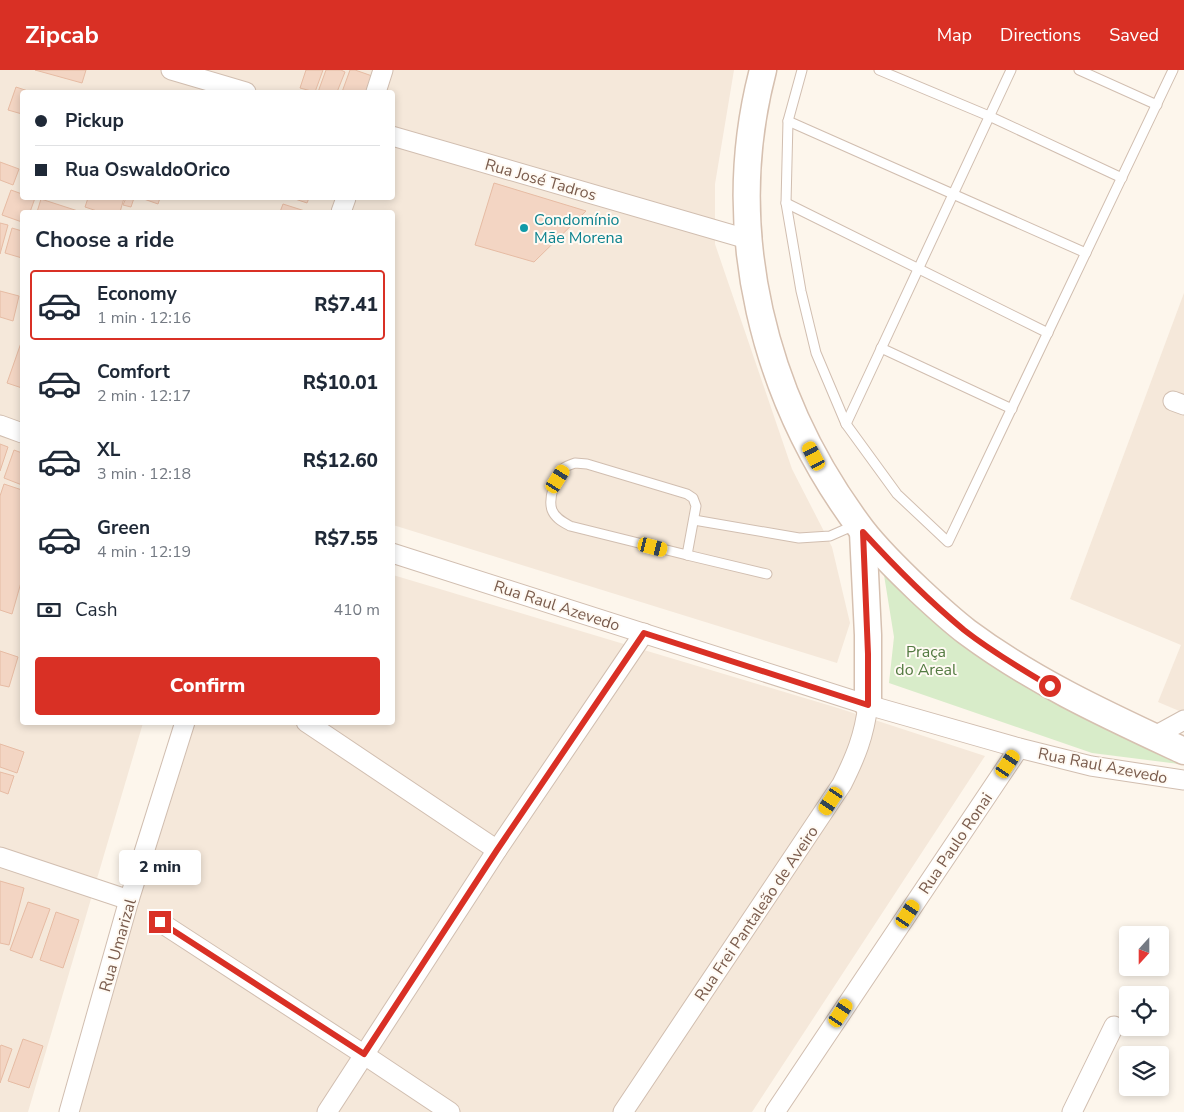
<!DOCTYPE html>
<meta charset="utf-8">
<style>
body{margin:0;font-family:"Nunito Sans",sans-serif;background:#f2f2f3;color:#1f2937;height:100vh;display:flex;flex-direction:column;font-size:19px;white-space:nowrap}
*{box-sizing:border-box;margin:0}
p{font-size:16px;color:#747a83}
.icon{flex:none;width:28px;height:28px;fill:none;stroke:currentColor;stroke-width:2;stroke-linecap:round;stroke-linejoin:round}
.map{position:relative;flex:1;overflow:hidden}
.sheet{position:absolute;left:20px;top:140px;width:375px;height:515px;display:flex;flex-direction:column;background:#fff;border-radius:5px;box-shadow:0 2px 8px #0003}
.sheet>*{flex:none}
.guide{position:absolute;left:20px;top:20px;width:375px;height:110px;border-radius:5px;box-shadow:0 2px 8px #0003;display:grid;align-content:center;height:110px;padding:0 15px;background:#fff}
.needle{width:32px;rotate:201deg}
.fabs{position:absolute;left:1119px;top:856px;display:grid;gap:10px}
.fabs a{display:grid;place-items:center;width:50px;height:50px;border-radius:5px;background:#fff;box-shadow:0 2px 8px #0003;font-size:25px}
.end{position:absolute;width:22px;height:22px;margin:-11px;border:6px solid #d93025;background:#fff;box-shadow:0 0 0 2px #fff}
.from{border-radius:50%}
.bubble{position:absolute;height:35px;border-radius:5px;background:#fff;box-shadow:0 2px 8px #0003;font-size:16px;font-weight:800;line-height:35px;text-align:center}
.car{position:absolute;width:15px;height:30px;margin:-15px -8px;border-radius:6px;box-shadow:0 0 4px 1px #0007;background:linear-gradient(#f5c518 24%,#345 0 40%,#f5c518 0 76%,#345 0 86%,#f5c518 0)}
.guide b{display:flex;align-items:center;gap:18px;height:48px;font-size:19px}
.guide b+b{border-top:1px solid #e0e1e3}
.guide i{width:12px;height:12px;background:#1f2937}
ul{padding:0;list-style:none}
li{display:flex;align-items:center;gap:15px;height:70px;margin:0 10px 8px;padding:0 5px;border:2px solid transparent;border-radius:5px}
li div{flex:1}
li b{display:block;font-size:19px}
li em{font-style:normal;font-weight:800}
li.active{border-color:#d93025}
li>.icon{width:45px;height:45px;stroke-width:1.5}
h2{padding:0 15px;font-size:22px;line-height:60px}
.pay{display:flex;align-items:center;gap:12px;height:55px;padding:0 15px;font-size:19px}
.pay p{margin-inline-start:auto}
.cta{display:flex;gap:10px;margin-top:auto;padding:10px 15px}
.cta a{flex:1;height:58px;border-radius:5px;background:#d93025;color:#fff;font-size:20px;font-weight:800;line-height:58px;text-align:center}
header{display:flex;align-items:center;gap:30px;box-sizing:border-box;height:70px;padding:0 25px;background:#d93025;color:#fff}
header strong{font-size:24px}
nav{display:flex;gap:28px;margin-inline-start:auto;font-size:18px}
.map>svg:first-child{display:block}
.residential{fill:#f5e8da;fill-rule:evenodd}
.green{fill:#d8ecc9}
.building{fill:#f3d5c3;stroke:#e6bba3}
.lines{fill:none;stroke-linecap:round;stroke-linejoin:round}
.lane-casing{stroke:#d1beb0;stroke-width:11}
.street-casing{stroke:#d1beb0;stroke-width:21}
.secondary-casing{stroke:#d6c0b0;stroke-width:29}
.lane{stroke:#fff;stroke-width:9}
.street{stroke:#fff;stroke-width:19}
.secondary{stroke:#fff;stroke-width:26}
.route{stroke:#d93025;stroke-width:6}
.culture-dot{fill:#0f9aa8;stroke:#fffaf3;stroke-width:2}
.labels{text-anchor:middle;stroke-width:4;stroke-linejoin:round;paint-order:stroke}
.street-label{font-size:16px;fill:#7a5c4d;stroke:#fffaf3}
.culture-label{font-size:16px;fill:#0d838f;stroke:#fffaf3;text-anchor:start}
.park-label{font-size:16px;fill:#537a41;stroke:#fffaf3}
</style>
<header>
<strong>Zipcab</strong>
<nav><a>Map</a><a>Directions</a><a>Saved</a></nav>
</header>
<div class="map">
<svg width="1184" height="1042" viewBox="0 0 1184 1042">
<rect width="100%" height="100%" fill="#fdf6ec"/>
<g class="residential">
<path d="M 0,0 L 734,0 L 715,114 L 715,174 L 792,399 L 832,477 L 850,553 L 837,593 L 393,455 L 392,142 L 22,142 L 22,652 L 143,653 L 28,1042 L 0,1042 ZM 22,22 L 392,22 L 392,128 L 22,128 Z"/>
<path d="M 1184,223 L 1184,643 L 1158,632 L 1181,575 L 1070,529 Z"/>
<path d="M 393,505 L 838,638 L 985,686 L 752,1042 L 74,1042 L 140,816 L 193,653 L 392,652 Z"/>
</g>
<path class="green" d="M 884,505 L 940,558 L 1179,694 L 1092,683 L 889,613 L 894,567 Z"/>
<g class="building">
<path d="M 35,0 L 86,0 L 82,13 Z"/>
<path d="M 306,0 L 323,0 L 315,22 L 300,18 Z"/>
<path d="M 326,0 L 341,0 L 345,2 L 337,22 L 318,22 Z"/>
<path d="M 350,0 L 355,0 L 375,7 L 369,22 L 342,22 Z"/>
<path d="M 16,17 L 31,22 L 22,22 L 22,44 L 8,40 Z"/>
<path d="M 0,92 L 19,99 L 13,115 L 0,110 Z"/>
<path d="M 494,113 L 586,141 L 534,192 L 475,175 Z"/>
<path d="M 11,120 L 22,124 L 22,128 L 35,128 L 30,142 L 22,142 L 22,152 L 2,145 Z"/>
<path d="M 88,128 L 124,128 L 120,142 L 100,142 L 85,137 Z"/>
<path d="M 126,128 L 134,128 L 131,137 L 123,135 Z"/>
<path d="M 141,128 L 160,128 L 158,134 Z"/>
<path d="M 292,128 L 309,128 L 307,133 Z"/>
<path d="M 41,129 L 81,142 L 37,142 Z"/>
<path d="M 283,134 L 308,142 L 280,142 Z"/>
<path d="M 0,153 L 8,155 L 0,184 Z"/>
<path d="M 12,158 L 22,161 L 22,188 L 5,183 Z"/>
<path d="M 0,221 L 19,226 L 13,251 L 0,247 Z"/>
<path d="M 22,270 L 22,318 L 7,313 Z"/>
<path d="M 0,374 L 8,377 L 0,401 Z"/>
<path d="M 14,380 L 22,383 L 22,415 L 4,408 Z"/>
<path d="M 4,414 L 22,420 L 22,509 L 12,544 L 0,540 L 0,426 Z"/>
<path d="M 0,581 L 18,587 L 9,617 L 0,615 Z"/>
<path d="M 0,674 L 24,682 L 17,703 L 0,697 Z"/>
<path d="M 0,702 L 14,706 L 8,724 L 0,721 Z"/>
<path d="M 0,811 L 24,818 L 9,875 L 0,873 Z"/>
<path d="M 28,832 L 50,839 L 32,888 L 10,880 Z"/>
<path d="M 56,842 L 79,850 L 63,898 L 40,890 Z"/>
<path d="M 23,969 L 43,976 L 29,1018 L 8,1011 Z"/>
<path d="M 1,975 L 12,979 L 0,1013 L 0,977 Z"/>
</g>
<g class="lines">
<g class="lane-casing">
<g id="lane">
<path d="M 802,0 L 788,51 L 786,133 L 801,221 L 816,283 L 846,354 L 897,424 L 948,472 L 1173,0"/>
<path d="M 879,0 L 989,46 L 1122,108"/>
<path d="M 1079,0 L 1157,35"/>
<path d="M 788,51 L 1086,183"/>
<path d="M 786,133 L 1048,263"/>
<path d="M 881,278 L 1012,339"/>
<path d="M 846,354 L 1011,0"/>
<path d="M 575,393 L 587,394 L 687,424 L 693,428 L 696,436 L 687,485 L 570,456 C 563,452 555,448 552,440 C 548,429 555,407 564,398 C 566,396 572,394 575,393 Z"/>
<path d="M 694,450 L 799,468 L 830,466 L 855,455"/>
<path d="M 687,485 L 767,504"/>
</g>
</g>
<g class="street-casing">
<g id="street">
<path d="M 171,0 L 246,22"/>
<path d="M 376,22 L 383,0"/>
<path d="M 392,66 L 747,169"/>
<path d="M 341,142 L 346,128"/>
<path d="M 1173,331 L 1184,335"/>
<path d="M 0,355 L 22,363"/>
<path d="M 392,483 L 868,635 L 1019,678 L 1091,696 L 1184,710"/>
<path d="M 306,652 L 497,780"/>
<path d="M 1153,667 L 1184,650"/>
<path d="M 0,787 L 129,830"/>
<path d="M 160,852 L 363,984 L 450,1042"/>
<path d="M 69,1042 L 129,830 L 185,652"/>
<path d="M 327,1042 L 497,780 L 644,563"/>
<path d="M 623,1042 L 842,714 C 856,686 864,666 868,635"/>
<path d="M 775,1042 L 1019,678"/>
<path d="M 1072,1042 L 1114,956"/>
</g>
</g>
<g class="secondary-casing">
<g id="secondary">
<path d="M 763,0 C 721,160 763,329 862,460 C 879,482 900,502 920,521 C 935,535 950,549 967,562 C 1034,612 1109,646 1184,681"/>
<path d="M 863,462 L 868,565 L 868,635"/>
</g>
</g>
<use href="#lane" class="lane"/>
<use href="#street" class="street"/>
<use href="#secondary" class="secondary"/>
</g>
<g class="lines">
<path class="route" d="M 160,852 L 364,984 L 497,780 L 644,563 L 868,635 L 868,584 L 863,462 C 895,497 928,530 964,560 C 991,581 1021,599 1050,616"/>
</g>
<circle class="culture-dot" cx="524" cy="158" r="5"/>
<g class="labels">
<g class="street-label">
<text transform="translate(541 109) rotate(16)" y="6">Rua José Tadros</text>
<text transform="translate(557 535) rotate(18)" y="6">Rua Raul Azevedo</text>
<text transform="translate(1103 695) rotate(11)" y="6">Rua Raul Azevedo</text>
<text transform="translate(955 773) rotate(-56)" y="6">Rua Paulo Ronai</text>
<text transform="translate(756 843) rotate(-56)" y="6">Rua Frei Pantaleão de Aveiro</text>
<text transform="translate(117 875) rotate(-74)" y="6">Rua Umarizal</text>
</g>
<g class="culture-label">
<text x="534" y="155">Condomínio<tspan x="534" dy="18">Mãe Morena</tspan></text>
</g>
<g class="park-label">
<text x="926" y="587">Praça<tspan x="926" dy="18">do Areal</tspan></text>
</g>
</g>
</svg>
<div class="fabs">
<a><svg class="needle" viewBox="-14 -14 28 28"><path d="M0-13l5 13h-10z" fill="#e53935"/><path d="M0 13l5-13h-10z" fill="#747a83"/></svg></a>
<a><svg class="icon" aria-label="locate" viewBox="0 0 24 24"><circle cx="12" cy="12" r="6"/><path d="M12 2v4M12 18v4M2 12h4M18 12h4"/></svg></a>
<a><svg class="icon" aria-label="layers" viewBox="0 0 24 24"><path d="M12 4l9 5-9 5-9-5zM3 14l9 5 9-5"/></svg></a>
</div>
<i class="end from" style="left:1050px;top:616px"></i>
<i class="end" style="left:160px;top:852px"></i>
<div class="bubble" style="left:119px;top:780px;width:82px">2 min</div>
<i class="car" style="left:814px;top:386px;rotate:332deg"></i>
<i class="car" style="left:558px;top:409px;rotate:32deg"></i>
<i class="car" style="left:653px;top:477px;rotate:104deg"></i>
<i class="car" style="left:1008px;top:694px;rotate:34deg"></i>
<i class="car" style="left:831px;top:731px;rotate:214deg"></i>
<i class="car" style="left:908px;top:844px;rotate:33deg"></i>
<i class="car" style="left:841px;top:943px;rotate:33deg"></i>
<div class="guide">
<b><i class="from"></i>Pickup</b>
<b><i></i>Rua OswaldoOrico</b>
</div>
<section class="sheet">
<h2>Choose a ride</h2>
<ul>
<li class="active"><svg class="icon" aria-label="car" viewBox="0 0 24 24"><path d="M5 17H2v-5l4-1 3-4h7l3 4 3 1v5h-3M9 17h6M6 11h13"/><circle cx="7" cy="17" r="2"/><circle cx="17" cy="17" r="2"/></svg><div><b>Economy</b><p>1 min · 12:16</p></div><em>R$7.41</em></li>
<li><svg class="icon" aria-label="car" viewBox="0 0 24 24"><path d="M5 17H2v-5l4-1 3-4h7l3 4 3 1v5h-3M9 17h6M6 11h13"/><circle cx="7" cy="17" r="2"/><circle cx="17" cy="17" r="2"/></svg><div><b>Comfort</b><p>2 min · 12:17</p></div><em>R$10.01</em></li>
<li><svg class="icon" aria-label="car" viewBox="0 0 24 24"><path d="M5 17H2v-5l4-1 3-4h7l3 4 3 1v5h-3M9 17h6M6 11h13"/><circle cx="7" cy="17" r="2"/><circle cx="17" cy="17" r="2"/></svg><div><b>XL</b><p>3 min · 12:18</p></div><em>R$12.60</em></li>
<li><svg class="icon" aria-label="car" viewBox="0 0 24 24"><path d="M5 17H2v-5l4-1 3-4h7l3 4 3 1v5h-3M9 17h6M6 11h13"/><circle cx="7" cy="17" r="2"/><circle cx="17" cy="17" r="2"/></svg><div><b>Green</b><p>4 min · 12:19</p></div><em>R$7.55</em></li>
</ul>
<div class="pay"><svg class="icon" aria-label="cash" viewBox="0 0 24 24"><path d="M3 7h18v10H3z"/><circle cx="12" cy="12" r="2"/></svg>Cash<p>410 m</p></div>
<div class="cta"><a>Confirm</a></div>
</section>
</div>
